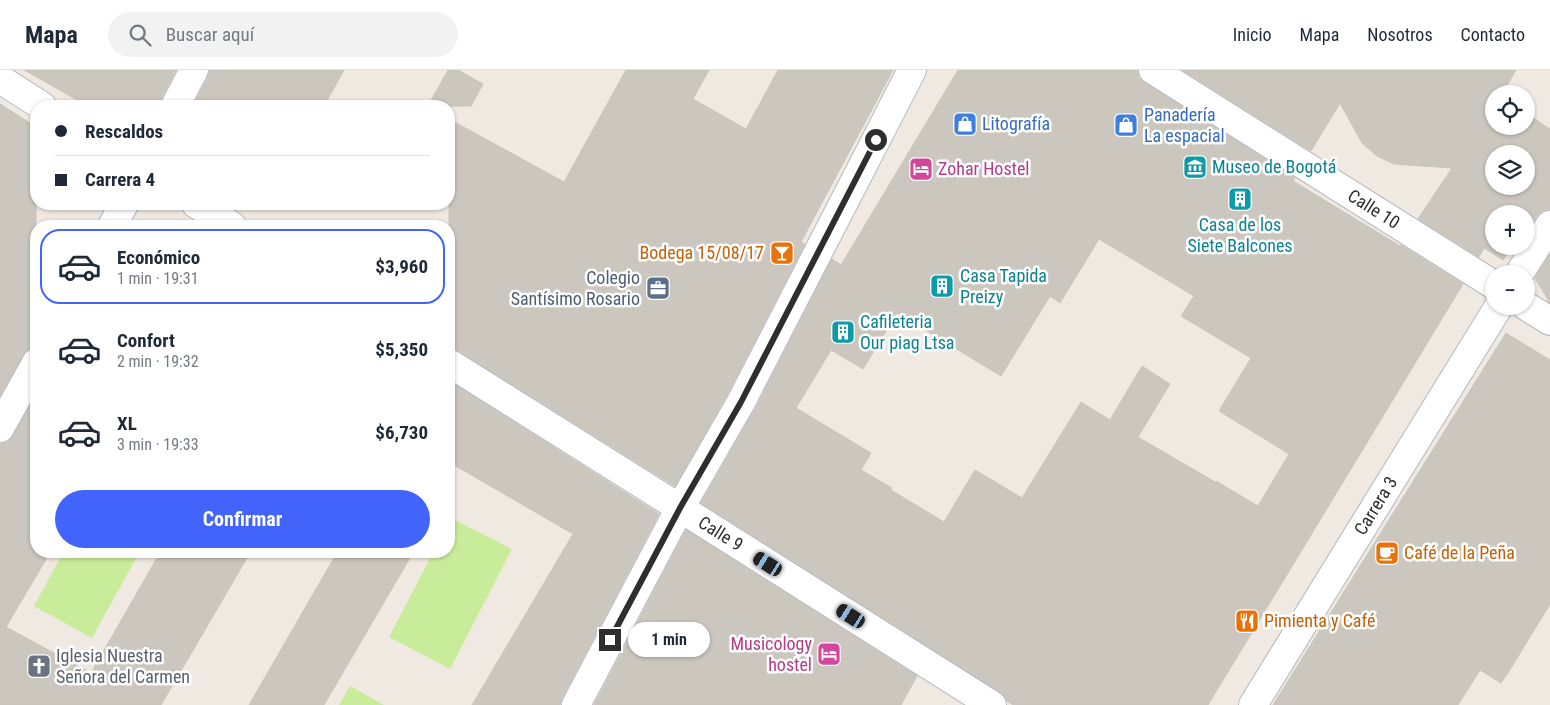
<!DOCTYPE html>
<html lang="es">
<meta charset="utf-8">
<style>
body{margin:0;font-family:"Roboto Condensed",sans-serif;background:#f2f2f3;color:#1f2937;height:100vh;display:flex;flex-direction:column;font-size:19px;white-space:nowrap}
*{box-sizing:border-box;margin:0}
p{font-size:16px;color:#747a83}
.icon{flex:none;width:28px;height:28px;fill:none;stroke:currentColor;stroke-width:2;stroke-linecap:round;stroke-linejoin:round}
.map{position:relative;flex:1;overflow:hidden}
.drawer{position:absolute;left:30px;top:150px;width:425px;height:338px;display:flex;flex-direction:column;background:#fff;border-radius:20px;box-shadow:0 1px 4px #0004}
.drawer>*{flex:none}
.hud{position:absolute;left:30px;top:30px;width:425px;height:110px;border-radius:20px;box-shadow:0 1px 4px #0004;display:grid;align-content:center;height:110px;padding:0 25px;background:#fff}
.fabs{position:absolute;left:1485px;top:15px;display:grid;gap:10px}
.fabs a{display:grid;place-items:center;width:50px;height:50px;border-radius:50%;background:#fff;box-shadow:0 1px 4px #0004;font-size:25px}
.end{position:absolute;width:22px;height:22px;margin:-11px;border:6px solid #2e2e2e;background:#fff;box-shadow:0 0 0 2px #fff}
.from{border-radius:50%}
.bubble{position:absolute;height:35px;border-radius:18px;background:#fff;box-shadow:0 1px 4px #0004;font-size:16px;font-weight:700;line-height:35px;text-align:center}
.car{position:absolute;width:15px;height:30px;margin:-15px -8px;border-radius:6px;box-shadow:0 0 4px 1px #0007;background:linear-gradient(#222 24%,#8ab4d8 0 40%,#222 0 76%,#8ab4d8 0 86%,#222 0)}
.hud b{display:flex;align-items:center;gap:18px;height:48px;font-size:19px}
.hud b+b{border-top:1px solid #e0e1e3}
.hud i{width:12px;height:12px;background:#1f2937}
ul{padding:9px 0 0;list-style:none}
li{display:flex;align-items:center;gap:15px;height:75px;margin:0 10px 8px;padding:0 15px;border:2px solid transparent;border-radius:20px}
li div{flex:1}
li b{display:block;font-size:19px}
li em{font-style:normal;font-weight:700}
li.active{border-color:#4264fb}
li>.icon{width:45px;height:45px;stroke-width:1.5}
.action{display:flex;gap:10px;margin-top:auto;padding:10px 25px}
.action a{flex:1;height:58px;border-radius:30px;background:#4264fb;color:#fff;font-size:20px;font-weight:700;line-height:58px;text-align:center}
header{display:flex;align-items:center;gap:30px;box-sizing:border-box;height:70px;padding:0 25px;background:#fff;border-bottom:1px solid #e0e1e3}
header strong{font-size:24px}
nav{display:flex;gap:28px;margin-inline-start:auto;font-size:18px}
.search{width:350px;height:45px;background:#f2f2f3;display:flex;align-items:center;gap:12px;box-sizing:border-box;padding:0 18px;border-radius:28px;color:#747a83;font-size:19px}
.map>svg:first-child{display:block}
.pitch{fill:#c9ec9a}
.building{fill:#cbc7bf;stroke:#cbc5ba;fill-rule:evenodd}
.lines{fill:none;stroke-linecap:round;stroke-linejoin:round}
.pedestrian-casing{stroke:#b4b7c1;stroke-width:30}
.minor-casing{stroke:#b4b7c1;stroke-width:30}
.tertiary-casing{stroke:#b4b7c1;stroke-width:30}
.pedestrian{stroke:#fff;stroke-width:28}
.minor{stroke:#fff;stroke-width:28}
.tertiary{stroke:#fff;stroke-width:28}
.route{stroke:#2e2e2e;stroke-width:6}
.labels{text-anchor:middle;stroke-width:5;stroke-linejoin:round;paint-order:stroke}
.shop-label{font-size:18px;fill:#366cbe;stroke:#fff;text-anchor:start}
.culture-label{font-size:18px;fill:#0d838f;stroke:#fff;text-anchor:start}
.hotel-label{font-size:18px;fill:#b23c85;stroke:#fff;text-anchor:start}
.street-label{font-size:18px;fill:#2e2e2e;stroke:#fff}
.food-label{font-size:18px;fill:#c56008;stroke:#fff;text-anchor:start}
.service-label{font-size:18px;fill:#4e5e75;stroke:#fff;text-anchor:end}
.worship-label{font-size:18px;fill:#5b616d;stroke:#fff;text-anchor:start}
</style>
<header>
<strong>Mapa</strong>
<div class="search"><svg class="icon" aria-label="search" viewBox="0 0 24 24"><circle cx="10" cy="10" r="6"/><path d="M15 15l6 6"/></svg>Buscar aquí</div>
<nav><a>Inicio</a><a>Mapa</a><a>Nosotros</a><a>Contacto</a></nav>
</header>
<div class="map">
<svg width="1550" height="635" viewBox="0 0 1550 635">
<rect width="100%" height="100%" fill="#efe9e1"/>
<g class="pitch">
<path d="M 451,448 L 512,479 L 450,599 L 389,567 L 434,481 L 449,481 L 449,452 Z"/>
<path d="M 64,481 L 140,481 L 92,568 L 34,536 Z"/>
<path d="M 350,616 L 384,635 L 339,635 Z"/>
</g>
<g class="building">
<path d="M 24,0 L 176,0 L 161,29 L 159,36 L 88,36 Z"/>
<path d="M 210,0 L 344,0 L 324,36 L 193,36 L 208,7 Z"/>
<path d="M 448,0 L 458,0 L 483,14 L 471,36 L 428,36 Z"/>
<path d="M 626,0 L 709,0 L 693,29 L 746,59 L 778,0 L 893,0 L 801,172 L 805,174 L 727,325 L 675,416 L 457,280 L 449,278 L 449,49 L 564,112 Z"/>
<path d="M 958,0 L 1137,0 L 1139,8 L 1145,13 L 1295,108 L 1293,111 L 1400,176 L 1401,175 L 1463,214 L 1208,635 L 1013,635 L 1007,631 L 1000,622 L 701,433 L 755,339 L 832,189 L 841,195 ZM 1099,169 L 1194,226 L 1181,246 L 1251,288 L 1219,341 L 1289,384 L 1258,436 L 1216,411 L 1215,412 L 1138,367 L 1170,314 L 1142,296 L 1110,350 L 1081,332 L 1022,428 L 975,400 L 944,452 L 891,420 L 892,418 L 861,400 L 871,383 L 796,338 L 831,280 L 863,299 L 897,243 L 1001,306 L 1050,226 L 1060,233 Z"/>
<path d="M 1182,0 L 1516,0 L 1502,24 L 1494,24 L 1494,56 L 1526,56 L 1526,43 L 1550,59 L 1550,139 L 1542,141 L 1537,146 L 1526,163 L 1526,144 L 1494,144 L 1494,176 L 1512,176 L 1503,190 L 1484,178 L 1479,187 L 1418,149 L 1452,98 L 1394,94 L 1377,86 L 1362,73 L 1340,33 L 1311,81 ZM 1494,84 L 1526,84 L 1526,116 L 1494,116 Z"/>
<path d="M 0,34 L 36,57 L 36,277 L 28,279 L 23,285 L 0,326 Z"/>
<path d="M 1550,184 L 1550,233 L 1535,208 Z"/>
<path d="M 1506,263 L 1550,290 L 1550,534 L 1511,598 L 1501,613 L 1480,600 L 1458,635 L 1273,635 Z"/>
<path d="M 449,311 L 659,444 L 562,628 L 560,635 L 472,635 L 573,464 L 449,392 Z"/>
<path d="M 36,325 L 36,481 L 51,481 L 6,557 L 91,603 L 161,481 L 251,481 L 161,635 L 0,635 L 0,374 L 8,372 L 13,366 Z"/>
<path d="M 686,460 L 917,606 L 901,635 L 594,635 Z"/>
<path d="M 338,481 L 414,481 L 324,635 L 249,635 Z"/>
</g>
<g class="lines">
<g class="pedestrian-casing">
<g id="pedestrian">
<path id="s1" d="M 1153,0 L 1494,215"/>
<path d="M 196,134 L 232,156"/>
<path d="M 1526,236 L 1550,251"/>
<path d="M 449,293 L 680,438"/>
</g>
</g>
<g class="minor-casing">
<g id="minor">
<path d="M 0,9 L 42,36"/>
<path d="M 1519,204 L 1550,155"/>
<path id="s2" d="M 680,438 L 992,635"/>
<path id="s3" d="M 1253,635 L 1499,236"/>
</g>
</g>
<g class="tertiary-casing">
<g id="tertiary">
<path d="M 175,36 L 194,0"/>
<path d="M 112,156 L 124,134"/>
<path d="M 0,358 L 36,293"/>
<path d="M 576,635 L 680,438 L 741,332 L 912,0"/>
</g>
</g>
<use href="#pedestrian" class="pedestrian"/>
<use href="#minor" class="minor"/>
<use href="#tertiary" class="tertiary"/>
</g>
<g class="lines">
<path class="route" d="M 610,570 L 680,438 L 741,332 L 876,70"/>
</g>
<defs>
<g id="shop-square" transform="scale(1.25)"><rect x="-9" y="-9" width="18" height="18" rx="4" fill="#3f7fe0" stroke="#fff"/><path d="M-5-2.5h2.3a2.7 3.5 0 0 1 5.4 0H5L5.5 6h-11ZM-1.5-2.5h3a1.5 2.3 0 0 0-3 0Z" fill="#fff"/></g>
<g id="museum-square" transform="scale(1.25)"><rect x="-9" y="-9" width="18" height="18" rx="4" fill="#0f9aa8" stroke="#fff"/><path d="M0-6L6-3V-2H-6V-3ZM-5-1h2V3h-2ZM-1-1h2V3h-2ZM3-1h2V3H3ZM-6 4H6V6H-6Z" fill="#fff"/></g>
<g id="hotel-square" transform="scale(1.25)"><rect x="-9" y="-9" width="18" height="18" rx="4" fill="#d1479c" stroke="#fff"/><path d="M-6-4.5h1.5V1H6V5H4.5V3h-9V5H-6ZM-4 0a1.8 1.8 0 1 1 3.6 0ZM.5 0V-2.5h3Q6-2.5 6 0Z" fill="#fff"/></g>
<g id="building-square" transform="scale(1.25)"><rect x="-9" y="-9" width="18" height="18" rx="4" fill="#0f9aa8" stroke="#fff"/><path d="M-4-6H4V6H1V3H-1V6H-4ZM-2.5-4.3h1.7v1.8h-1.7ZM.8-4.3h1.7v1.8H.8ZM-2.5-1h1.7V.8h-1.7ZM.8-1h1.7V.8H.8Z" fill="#fff"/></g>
<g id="bar-square" transform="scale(1.25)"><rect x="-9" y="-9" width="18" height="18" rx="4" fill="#e8710a" stroke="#fff"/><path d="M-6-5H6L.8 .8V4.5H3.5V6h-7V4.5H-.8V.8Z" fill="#fff"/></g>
<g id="office-square" transform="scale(1.25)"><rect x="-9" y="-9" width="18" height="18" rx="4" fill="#5c6f8a" stroke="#fff"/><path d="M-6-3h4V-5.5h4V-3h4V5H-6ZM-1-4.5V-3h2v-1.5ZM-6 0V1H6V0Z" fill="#fff"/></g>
<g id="cafe-square" transform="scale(1.25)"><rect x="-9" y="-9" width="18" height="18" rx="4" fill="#e8710a" stroke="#fff"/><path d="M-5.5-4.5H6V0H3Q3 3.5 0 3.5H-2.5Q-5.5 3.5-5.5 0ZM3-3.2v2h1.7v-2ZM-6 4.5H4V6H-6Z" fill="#fff"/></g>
<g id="restaurant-square" transform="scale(1.25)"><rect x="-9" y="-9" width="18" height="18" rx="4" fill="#e8710a" stroke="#fff"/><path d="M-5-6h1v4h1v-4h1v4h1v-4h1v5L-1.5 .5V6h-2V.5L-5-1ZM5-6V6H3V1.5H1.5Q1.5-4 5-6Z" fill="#fff"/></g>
<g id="church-square" transform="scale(1.25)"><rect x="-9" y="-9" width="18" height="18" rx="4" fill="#6b7280" stroke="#fff"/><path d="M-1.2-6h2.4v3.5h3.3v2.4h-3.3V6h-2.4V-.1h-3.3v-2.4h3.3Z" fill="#fff"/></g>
</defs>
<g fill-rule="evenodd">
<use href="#shop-square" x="965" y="54"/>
<use href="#shop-square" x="1126" y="55"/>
<use href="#museum-square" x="1195" y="97"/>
<use href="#hotel-square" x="921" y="99"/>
<use href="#building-square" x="1240" y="129"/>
<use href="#bar-square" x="782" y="183"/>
<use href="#building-square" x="942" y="216"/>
<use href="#office-square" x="658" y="218"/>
<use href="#building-square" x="843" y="262"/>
<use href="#cafe-square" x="1387" y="483"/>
<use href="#restaurant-square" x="1247" y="551"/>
<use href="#hotel-square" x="829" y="584"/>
<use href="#church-square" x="39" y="596"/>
</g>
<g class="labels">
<g class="shop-label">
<text x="1144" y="51">Panadería<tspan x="1144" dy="21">La espacial</tspan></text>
<text x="982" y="60">Litografía</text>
</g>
<g class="culture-label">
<text x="1212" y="103">Museo de Bogotá</text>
<text x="1240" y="161" text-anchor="middle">Casa de los<tspan x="1240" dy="21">Siete Balcones</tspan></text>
<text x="960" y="212">Casa Tapida<tspan x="960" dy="21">Preizy</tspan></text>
<text x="860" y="258">Cafileteria<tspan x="860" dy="21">Our piag Ltsa</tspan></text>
</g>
<g class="hotel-label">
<text x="938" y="105">Zohar Hostel</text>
<text x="812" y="580" text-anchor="end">Musicology<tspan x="812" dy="21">hostel</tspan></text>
</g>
<g class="street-label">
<text dy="6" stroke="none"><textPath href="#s1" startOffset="261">Calle 10</textPath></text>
<text dy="6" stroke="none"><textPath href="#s3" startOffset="234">Carrera 3</textPath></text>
<text dy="6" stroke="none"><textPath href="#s2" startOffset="48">Calle 9</textPath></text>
</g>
<g class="food-label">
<text x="764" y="189" text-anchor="end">Bodega 15/08/17</text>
<text x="1404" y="489">Café de la Peña</text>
<text x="1264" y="557">Pimienta y Café</text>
</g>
<g class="service-label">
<text x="640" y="214">Colegio<tspan x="640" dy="21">Santísimo Rosario</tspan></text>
</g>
<g class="worship-label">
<text x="56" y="592">Iglesia Nuestra<tspan x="56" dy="21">Señora del Carmen</tspan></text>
</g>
</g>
</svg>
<div class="fabs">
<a><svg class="icon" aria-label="locate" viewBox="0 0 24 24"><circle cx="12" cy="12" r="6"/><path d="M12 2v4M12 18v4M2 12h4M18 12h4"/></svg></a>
<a><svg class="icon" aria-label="layers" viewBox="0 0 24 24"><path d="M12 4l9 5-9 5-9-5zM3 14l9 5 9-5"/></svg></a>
<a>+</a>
<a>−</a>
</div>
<i class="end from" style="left:876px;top:70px"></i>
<i class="end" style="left:610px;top:570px"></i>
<div class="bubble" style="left:628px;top:552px;width:82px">1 min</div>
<i class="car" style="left:768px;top:494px;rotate:302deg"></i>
<i class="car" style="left:851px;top:546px;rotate:302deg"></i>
<div class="hud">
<b><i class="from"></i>Rescaldos</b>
<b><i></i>Carrera 4</b>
</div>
<section class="drawer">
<ul>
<li class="active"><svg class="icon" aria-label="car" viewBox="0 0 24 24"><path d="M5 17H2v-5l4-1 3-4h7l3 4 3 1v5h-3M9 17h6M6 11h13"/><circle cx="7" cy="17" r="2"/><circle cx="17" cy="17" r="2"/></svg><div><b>Económico</b><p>1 min · 19:31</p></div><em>$3,960</em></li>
<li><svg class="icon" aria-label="car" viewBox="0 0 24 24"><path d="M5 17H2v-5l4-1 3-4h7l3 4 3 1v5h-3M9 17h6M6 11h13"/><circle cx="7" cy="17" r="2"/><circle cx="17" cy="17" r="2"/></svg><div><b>Confort</b><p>2 min · 19:32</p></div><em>$5,350</em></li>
<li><svg class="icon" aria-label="car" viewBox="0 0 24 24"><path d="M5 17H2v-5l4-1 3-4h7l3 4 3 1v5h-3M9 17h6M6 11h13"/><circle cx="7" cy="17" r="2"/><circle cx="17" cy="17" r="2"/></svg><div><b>XL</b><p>3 min · 19:33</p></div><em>$6,730</em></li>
</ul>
<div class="action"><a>Confirmar</a></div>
</section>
</div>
